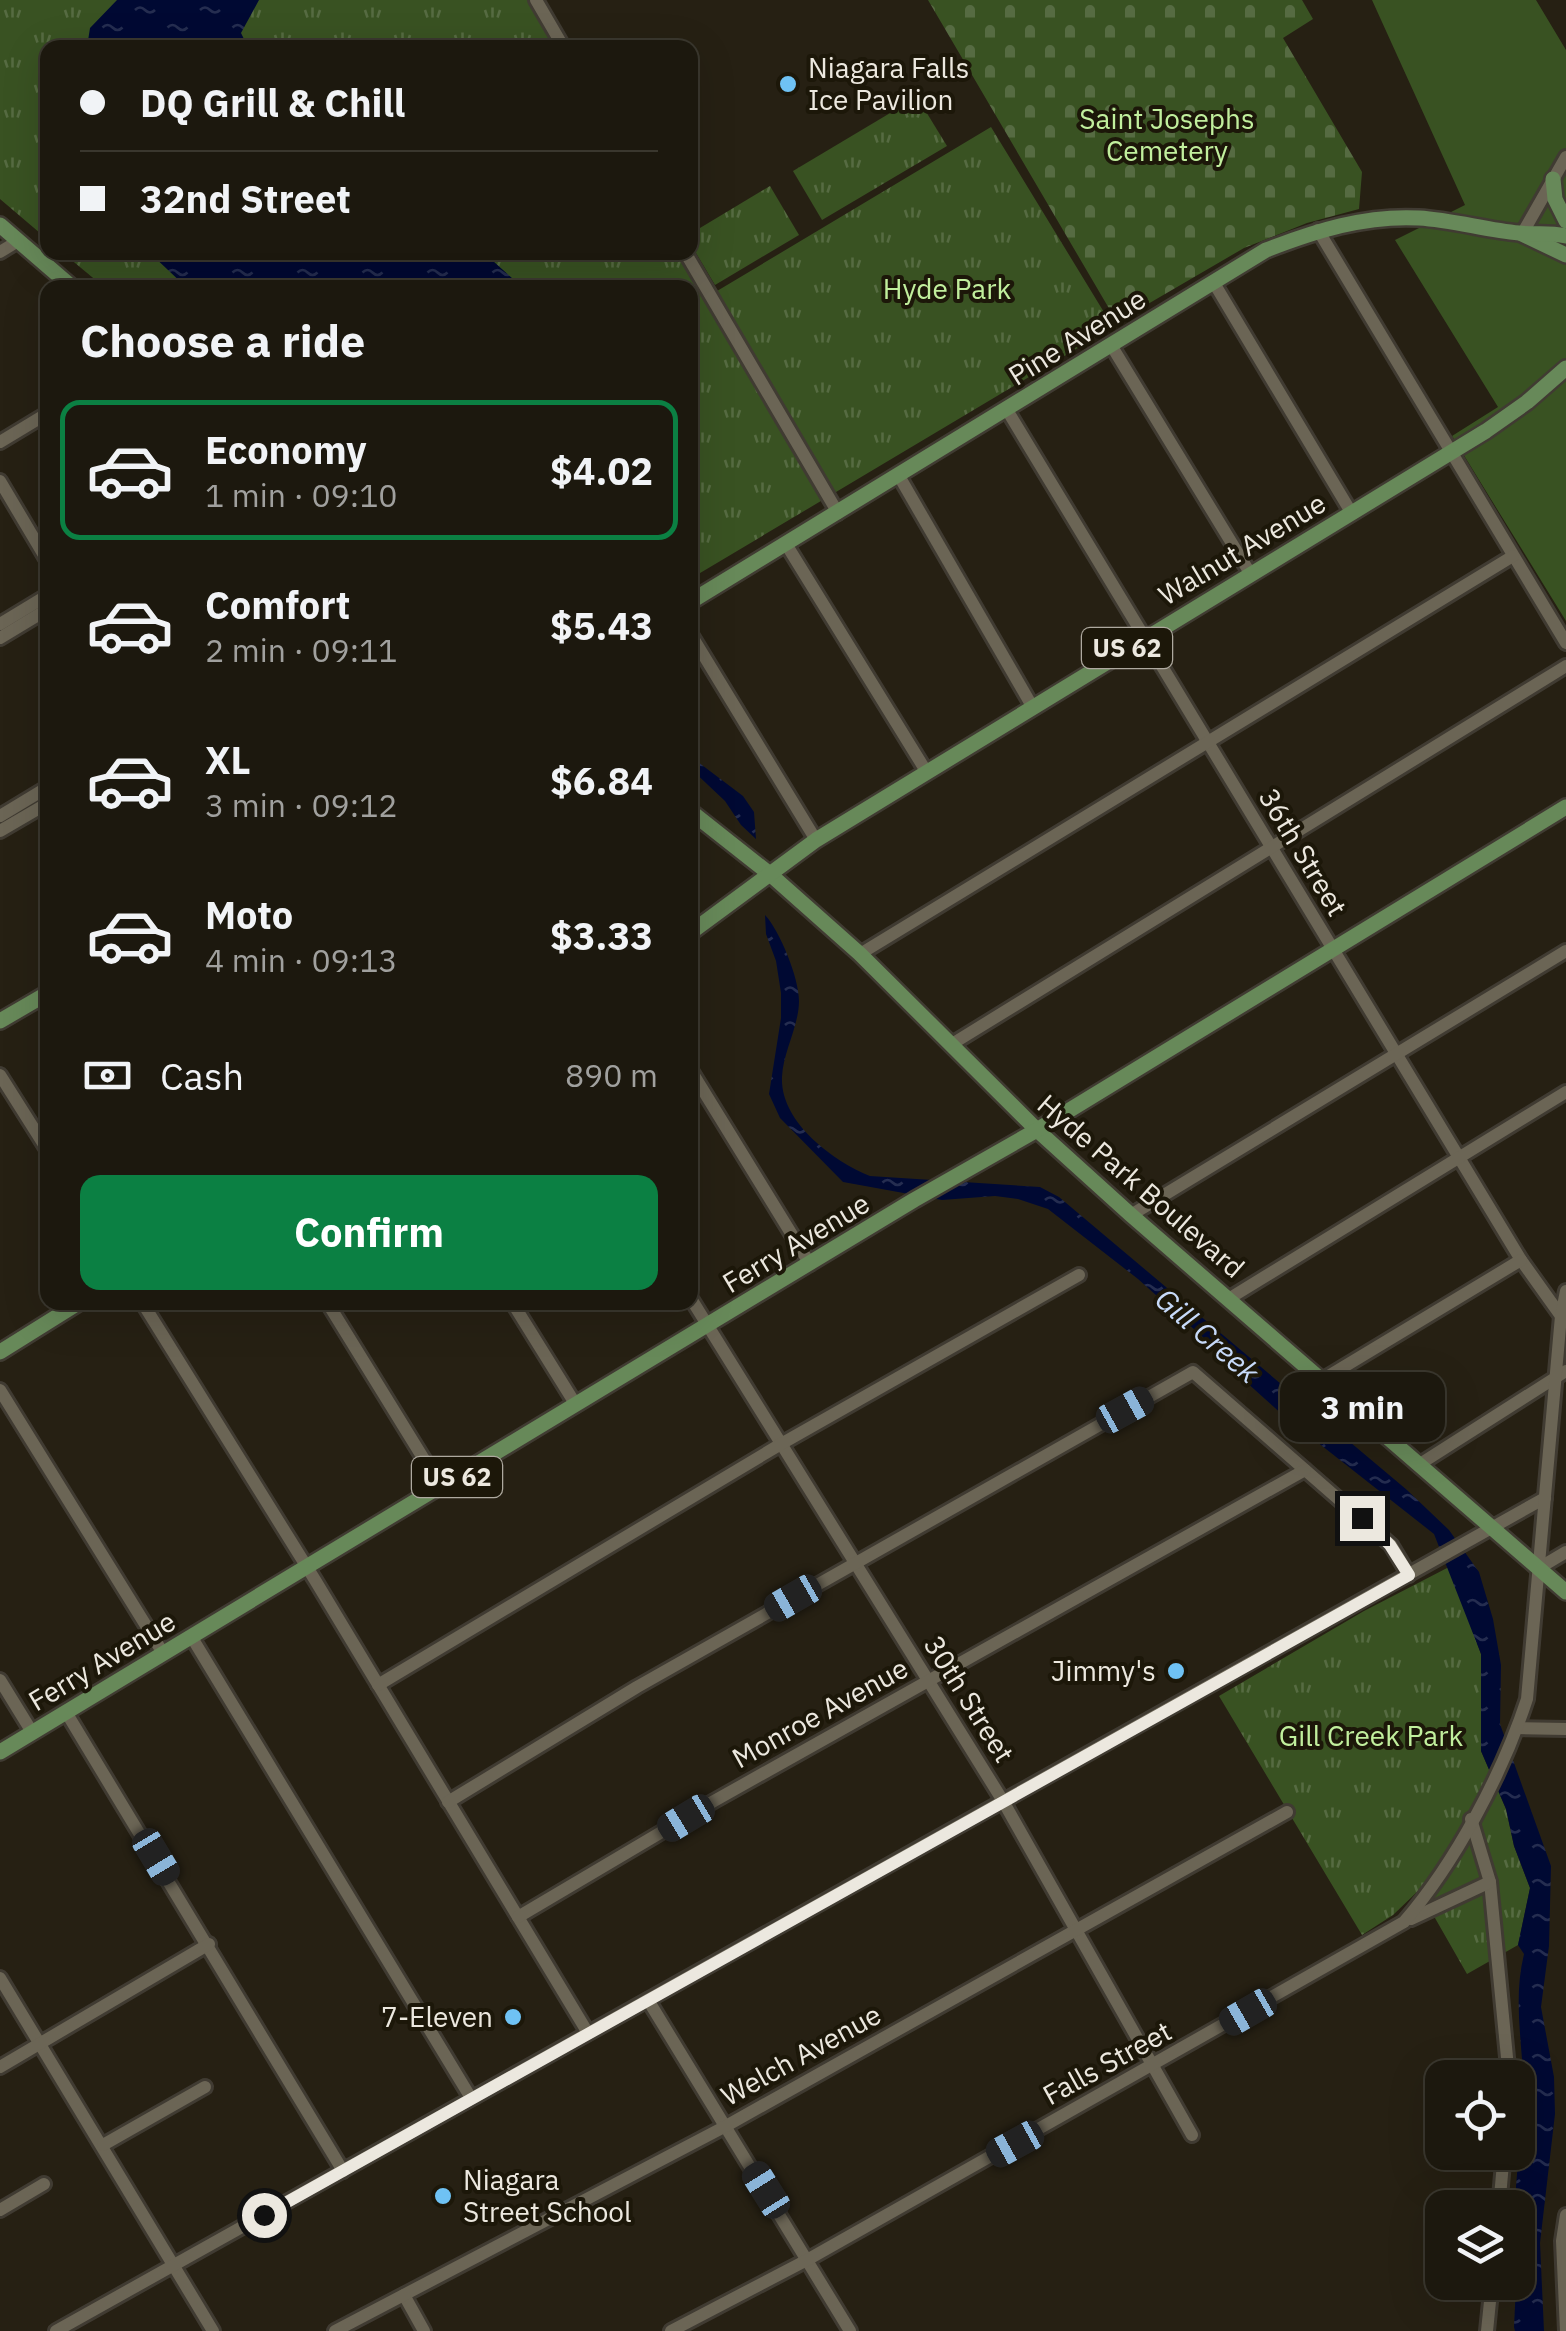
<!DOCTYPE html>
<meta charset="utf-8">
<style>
body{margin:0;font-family:"IBM Plex Sans",sans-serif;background:#29251c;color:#f1f3f6;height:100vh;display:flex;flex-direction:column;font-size:38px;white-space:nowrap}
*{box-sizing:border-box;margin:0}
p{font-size:32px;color:#a0a09e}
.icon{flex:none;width:55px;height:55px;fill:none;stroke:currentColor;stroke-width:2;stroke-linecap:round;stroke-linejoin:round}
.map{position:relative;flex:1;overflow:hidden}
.details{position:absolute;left:40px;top:280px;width:658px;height:1030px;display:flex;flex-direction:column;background:#1c180e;border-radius:20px;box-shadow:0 10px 40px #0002,0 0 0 2px #3a372e}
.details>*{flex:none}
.banner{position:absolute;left:40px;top:40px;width:658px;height:220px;border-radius:20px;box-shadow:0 10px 40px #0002,0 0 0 2px #3a372e;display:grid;align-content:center;height:220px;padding:0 40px;background:#1c180e}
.tools{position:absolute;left:1425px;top:2060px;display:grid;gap:20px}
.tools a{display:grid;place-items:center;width:110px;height:110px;border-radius:20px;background:#1c180e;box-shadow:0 10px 40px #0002,0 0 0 2px #3a372e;font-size:50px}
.end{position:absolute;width:45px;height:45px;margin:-22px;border:12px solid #ece8df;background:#111;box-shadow:0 0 0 5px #111}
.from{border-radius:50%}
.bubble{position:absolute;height:70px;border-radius:20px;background:#1c180e;box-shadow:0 10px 40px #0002,0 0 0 2px #3a372e;font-size:32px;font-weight:700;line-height:70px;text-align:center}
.car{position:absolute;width:30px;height:60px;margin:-30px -15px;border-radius:12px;box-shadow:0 0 8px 2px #0007;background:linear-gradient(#222 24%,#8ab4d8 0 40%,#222 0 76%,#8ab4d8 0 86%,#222 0)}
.banner b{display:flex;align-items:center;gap:35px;height:95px;font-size:38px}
.banner b+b{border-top:2px solid #3a372e}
.banner i{width:25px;height:25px;background:#f1f3f6}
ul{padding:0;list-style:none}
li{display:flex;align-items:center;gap:30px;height:140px;margin:0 20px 15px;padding:0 20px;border:5px solid transparent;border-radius:20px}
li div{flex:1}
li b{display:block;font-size:38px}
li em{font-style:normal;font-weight:700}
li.current{border-color:#0b8043}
li>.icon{width:90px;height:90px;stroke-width:1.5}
h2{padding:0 40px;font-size:45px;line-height:120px}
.pay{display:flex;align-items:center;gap:25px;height:110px;padding:0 40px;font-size:38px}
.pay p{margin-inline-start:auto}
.button{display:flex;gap:20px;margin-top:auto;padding:20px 40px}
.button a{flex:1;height:115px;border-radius:20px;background:#0b8043;color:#fff;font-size:40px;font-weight:700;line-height:115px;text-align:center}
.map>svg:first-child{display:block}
.grass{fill:#395222}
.cemetery{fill:url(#cemetery-stones)}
.park{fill:url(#park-tufts)}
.water{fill:url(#water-ripples)}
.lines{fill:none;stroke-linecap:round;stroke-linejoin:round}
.minor-casing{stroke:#403b32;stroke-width:18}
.major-casing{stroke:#403b32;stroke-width:20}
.minor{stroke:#6b6555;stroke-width:12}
.major{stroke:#678959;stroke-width:15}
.route{stroke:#ece8df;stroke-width:12}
.poi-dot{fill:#6fc2f4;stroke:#1c1709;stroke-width:4}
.labels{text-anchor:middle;stroke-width:8;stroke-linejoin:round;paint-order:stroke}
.shield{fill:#1c1709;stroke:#aea99f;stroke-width:2.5}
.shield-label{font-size:25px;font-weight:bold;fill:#ece8df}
.poi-label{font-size:28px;fill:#ece8df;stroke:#1c1709;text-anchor:start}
.park-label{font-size:28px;fill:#c1ef9d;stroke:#1c1709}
.street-label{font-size:28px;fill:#ece8df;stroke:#1c1709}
.water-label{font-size:30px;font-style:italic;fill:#c7daf9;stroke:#1c1709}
</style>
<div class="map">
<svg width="1566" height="2331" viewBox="0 0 1566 2331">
<defs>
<pattern id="cemetery-stones" width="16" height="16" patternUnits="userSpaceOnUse" patternTransform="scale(2.5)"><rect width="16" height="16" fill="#395222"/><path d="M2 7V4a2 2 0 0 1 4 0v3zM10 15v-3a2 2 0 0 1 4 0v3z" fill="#566b42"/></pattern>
<pattern id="park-tufts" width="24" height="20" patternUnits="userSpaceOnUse" patternTransform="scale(2.5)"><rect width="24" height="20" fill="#395222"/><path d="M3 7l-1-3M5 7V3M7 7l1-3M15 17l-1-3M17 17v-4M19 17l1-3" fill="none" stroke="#566b42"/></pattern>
<pattern id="water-ripples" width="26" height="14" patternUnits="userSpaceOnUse" patternTransform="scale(2.5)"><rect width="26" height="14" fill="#000933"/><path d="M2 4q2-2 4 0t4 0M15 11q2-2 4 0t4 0" fill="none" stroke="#252d50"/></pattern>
</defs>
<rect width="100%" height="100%" fill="#262013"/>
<path class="grass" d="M 1372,0 L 1536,0 L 1566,50 L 1566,621 L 1452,436 L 1498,407 L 1395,240 L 1465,205 Z"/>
<path class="cemetery" d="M 928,0 L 1302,0 L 1313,19 L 1283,38 L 1362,172 L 1359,209 L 1307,223 L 1244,248 L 1117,322 Z"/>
<g class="park">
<path d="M 0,0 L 529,0 L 558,47 L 48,48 L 47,239 L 0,199 Z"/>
<path d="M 917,97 L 947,146 L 822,220 L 793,171 Z"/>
<path d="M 991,127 L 1113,327 L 690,579 L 690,288 L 104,287 L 63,253 L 680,253 L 707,297 Z"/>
<path d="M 770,186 L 799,235 L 715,285 L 690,243 L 690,234 Z"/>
<path d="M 1449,1567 L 1481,1654 L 1481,1751 L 1506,1809 L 1514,1846 L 1530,1888 L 1518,1945 L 1467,1974 L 1419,1890 L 1393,1915 L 1362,1935 L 1219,1696 L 1364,1611 Z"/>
</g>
<g class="water">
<path d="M 117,0 L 259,0 L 241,33 L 248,47 L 87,47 L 90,28 Z"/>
<path d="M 150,253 L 493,253 L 493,261 L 522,287 L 186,287 Z"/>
<path d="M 690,756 L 743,796 L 754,812 L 756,839 L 741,825 L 725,801 L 690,768 Z"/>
<path d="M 765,915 C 780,931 799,978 799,1001 C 799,1026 783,1052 782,1077 C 780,1122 833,1161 870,1176 L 1040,1187 L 1059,1197 L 1407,1490 L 1449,1530 L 1479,1572 L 1493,1619 L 1501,1665 L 1500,1724 L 1551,1866 L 1549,1946 L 1541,2007 L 1554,2077 L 1555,2114 L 1540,2243 L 1544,2331 L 1515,2331 L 1514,2327 C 1516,2287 1518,2245 1516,2207 C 1514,2175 1524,2134 1524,2099 C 1524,2050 1512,2003 1524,1954 L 1518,1945 L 1530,1888 L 1514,1846 L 1506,1809 L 1481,1751 L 1481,1654 L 1434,1534 L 1284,1416 L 1245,1381 L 1225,1357 L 1138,1279 L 1048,1209 L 1018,1199 L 995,1196 L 942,1200 L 843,1182 L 780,1118 L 769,1094 L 781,1018 L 781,993 L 776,961 L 766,934 Z"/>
</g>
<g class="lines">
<g class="minor-casing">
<g id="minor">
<path d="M 536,0 L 564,48"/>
<path d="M 1318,230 L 1566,643"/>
<path d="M 1522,234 L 1566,157"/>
<path d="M 0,252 L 18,241"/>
<path d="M 685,252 L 838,513"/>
<path d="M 1214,283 L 1351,512"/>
<path d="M 1111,345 L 1250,573"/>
<path d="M 1007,410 L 1521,1260 L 1561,1316"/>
<path d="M 0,442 L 48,413"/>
<path d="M 899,476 L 1032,706"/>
<path d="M 0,481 L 48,562"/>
<path d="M 786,544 L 926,771"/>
<path d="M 0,624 L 48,595"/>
<path d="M 690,633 L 816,840"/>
<path d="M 0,638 L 48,609"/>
<path d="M 0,816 L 48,787"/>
<path d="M 0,831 L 48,803"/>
<path d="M 860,954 L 1513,556"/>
<path d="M 952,1044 L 1566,666"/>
<path d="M 690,1069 L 810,1264"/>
<path d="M 0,1075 L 48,1151"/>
<path d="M 1131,1215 L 1566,951"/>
<path d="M 690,1297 L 1003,1801 L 1192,2135"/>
<path d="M 1230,1298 L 1566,1092"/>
<path d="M 142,1302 L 315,1580 L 588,2033"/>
<path d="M 327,1302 L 441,1487"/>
<path d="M 512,1302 L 576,1405"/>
<path d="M 1322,1380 L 1521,1260"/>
<path d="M 0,1390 L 163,1653"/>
<path d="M 1420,1464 L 1566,1371"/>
<path d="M 1539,1568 L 1566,1552"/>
<path d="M 191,1636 L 471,2098"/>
<path d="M 0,1680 L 32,1732"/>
<path d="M 378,1685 L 781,1444 L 1079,1275"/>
<path d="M 66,1712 L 343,2171"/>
<path d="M 1517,1728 L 1566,1729"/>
<path d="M 448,1802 L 637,1687 L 1193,1372 L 1391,1545 L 1409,1575"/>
<path d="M 1471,1819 L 1490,1882 L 1509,2078"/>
<path d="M 518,1917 L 714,1801 L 1305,1470"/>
<path d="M 1411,1919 L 1490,1882"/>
<path d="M 0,1978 L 213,2331"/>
<path d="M 648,2000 L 850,2331"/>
<path d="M 0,2067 L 209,1944"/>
<path d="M 103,2145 L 205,2087"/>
<path d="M 1499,2208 L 1504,2152"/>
<path d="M 0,2210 L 44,2184"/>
<path d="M 404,2295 L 424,2331"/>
<path d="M 56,2331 L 1545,1498"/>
<path d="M 335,2331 L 726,2126 L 1287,1812"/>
<path d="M 671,2331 L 807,2260 L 1404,1922 C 1455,1863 1502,1775 1527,1699 L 1561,1316 L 1566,1291"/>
<path d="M 1487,2331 L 1492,2282"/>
<path d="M 1566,2331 L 1562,2241 L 1566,2215"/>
</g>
</g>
<g class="major-casing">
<g id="major">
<path d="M 1553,179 L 1555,199 L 1566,221"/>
<path d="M 0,225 L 73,288"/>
<path d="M 1522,234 L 1566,255"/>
<path d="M 690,602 L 1266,250 C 1315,231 1365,215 1419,218 C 1453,220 1486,230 1519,233 C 1536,235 1550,232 1566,236"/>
<path d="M 690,811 L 771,875 L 860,954 L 1037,1130 L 1131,1215 L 1566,1592"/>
<path d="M 690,933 L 816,840 L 1486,431 L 1527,402 L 1566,368"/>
<path d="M 0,1021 L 48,993"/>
<path d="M 0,1352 L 80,1302"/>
<path d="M 0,1752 L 914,1200 L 1037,1130 L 1566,807"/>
</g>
</g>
<use href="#minor" class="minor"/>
<use href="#major" class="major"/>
</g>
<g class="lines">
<path class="route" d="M 264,2215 L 1409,1575 L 1390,1545 L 1362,1518"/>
</g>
<g class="poi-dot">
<circle cx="788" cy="84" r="10"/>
<circle cx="1176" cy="1671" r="10"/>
<circle cx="513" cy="2017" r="10"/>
<circle cx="443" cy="2196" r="10"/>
</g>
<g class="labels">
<g class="shield">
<rect x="1082" y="628" width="90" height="40" rx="8"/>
<rect x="412" y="1457" width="90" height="40" rx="8"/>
</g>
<g class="shield-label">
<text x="1127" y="657">US 62</text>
<text x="457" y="1486">US 62</text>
</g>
<g class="poi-label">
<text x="808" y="78">Niagara Falls<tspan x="808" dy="32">Ice Pavilion</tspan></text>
<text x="1156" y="1681" text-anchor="end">Jimmy's</text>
<text x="493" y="2027" text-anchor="end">7-Eleven</text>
<text x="463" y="2190">Niagara<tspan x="463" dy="32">Street School</tspan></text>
</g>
<g class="park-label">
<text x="1167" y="129">Saint Josephs<tspan x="1167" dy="32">Cemetery</tspan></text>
<text x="947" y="299">Hyde Park</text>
<text x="1371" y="1746">Gill Creek Park</text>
</g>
<g class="street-label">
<text transform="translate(1077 337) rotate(-32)" y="10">Pine Avenue</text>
<text transform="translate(1242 549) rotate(-31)" y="10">Walnut Avenue</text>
<text transform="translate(1303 852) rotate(59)" y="10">36th Street</text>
<text transform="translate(1141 1186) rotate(41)" y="10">Hyde Park Boulevard</text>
<text transform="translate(796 1243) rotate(-31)" y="10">Ferry Avenue</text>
<text transform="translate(102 1661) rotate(-31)" y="10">Ferry Avenue</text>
<text transform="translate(969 1699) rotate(58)" y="10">30th Street</text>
<text transform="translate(820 1713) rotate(-29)" y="10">Monroe Avenue</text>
<text transform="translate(801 2055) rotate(-29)" y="10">Welch Avenue</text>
<text transform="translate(1107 2063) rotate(-29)" y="10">Falls Street</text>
</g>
<g class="water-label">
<text transform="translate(1207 1336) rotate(41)" y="10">Gill Creek</text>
</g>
</g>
</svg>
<div class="tools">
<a><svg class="icon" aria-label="locate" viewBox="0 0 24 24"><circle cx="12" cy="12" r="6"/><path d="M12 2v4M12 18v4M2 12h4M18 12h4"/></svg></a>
<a><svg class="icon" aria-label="layers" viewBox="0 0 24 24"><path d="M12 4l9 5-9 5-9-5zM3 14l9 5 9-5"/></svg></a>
</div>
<i class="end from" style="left:264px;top:2215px"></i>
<i class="end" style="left:1362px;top:1518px"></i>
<div class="bubble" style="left:1280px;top:1372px;width:165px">3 min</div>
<i class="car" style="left:1125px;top:1410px;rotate:61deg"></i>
<i class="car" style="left:793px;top:1598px;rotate:240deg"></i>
<i class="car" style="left:686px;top:1818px;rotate:239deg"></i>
<i class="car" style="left:156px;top:1857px;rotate:149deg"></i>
<i class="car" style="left:1248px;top:2012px;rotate:240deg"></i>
<i class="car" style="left:1015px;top:2144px;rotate:241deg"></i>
<i class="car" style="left:766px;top:2190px;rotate:328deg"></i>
<div class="banner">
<b><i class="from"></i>DQ Grill &amp; Chill</b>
<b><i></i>32nd Street</b>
</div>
<section class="details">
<h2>Choose a ride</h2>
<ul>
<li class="current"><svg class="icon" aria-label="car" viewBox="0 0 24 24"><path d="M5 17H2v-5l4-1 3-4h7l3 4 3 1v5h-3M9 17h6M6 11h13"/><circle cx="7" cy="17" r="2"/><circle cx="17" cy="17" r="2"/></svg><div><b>Economy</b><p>1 min · 09:10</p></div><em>$4.02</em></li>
<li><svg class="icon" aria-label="car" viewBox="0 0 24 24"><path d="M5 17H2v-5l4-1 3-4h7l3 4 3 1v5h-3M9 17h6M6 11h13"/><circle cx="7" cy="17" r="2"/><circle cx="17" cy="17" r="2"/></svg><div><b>Comfort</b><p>2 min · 09:11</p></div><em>$5.43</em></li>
<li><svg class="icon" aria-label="car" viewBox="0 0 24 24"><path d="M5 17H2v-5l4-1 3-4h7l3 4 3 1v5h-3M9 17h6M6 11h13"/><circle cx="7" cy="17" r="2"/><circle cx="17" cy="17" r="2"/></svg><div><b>XL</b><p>3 min · 09:12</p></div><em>$6.84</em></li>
<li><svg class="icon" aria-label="car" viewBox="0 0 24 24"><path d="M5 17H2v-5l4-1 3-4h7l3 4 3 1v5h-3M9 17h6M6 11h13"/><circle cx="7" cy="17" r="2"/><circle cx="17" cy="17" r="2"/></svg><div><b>Moto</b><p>4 min · 09:13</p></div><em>$3.33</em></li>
</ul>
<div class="pay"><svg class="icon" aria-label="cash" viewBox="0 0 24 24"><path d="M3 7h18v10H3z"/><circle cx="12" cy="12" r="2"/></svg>Cash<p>890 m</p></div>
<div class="button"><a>Confirm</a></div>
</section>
</div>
